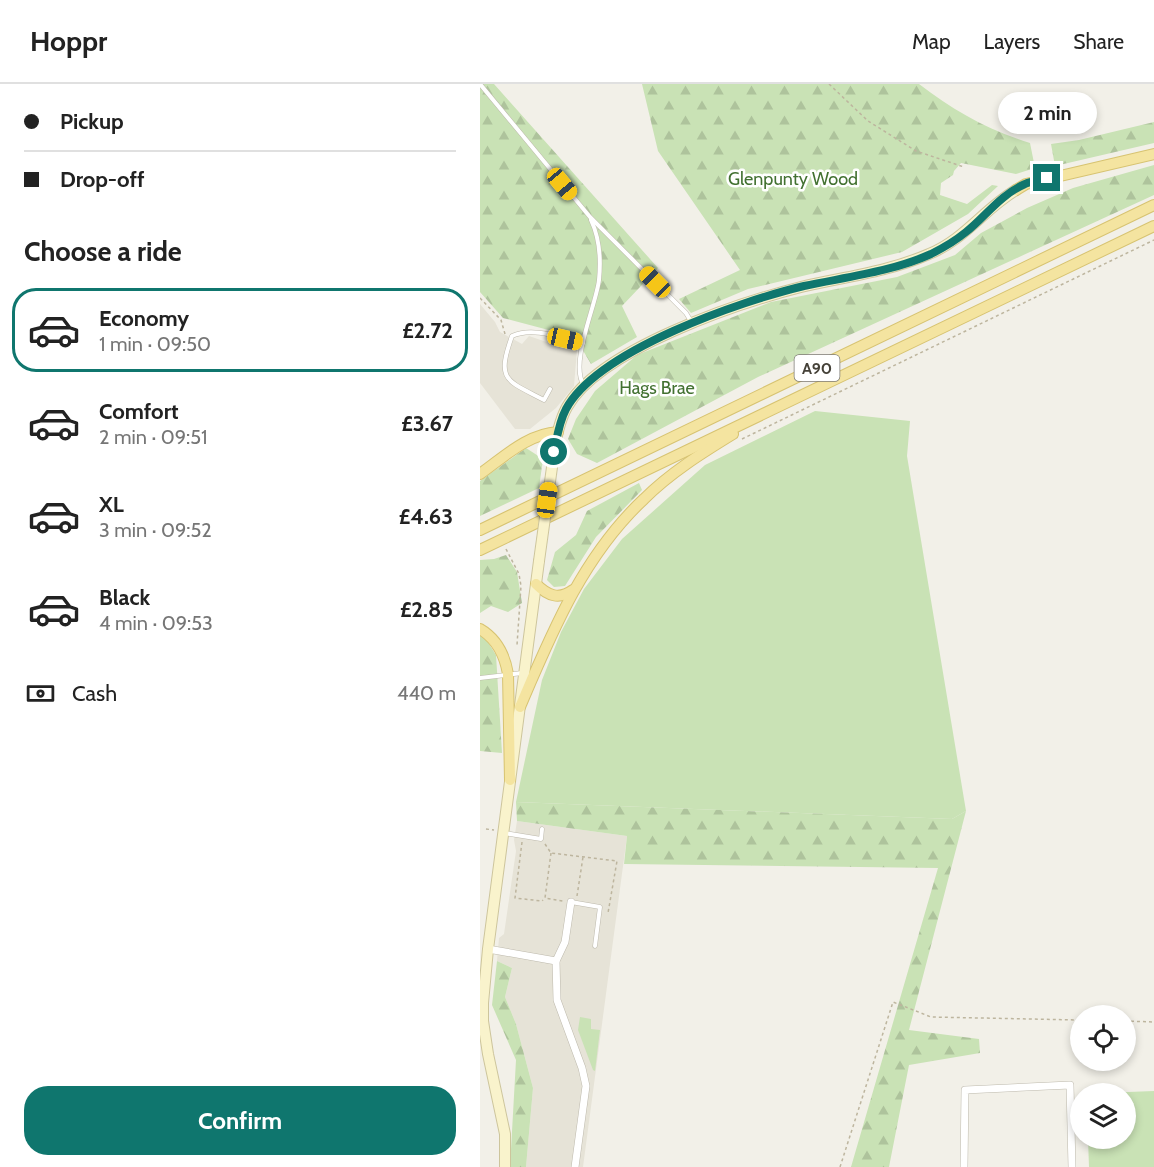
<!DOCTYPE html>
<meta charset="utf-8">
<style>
body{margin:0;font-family:Cabin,sans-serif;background:#f2f2f2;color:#222;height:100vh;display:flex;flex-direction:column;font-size:22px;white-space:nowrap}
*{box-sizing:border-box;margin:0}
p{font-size:20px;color:#767676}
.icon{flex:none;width:33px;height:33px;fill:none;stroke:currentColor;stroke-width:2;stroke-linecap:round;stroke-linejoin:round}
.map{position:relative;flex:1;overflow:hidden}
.side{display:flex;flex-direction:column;background:#fff;width:480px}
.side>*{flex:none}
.banner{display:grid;align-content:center;height:132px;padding:0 24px;background:#fff}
.buttons{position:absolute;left:590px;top:921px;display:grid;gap:12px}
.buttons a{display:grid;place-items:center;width:66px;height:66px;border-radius:50%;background:#fff;box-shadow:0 3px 9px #0003;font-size:30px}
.end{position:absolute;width:27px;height:27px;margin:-14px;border:8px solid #0f766e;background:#fff;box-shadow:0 0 0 3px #fff}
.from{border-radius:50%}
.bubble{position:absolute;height:42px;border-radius:21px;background:#fff;box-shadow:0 3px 9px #0003;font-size:20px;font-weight:800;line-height:42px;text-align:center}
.car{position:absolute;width:18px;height:36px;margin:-18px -9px;border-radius:8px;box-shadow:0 0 4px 2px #0007;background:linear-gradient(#f5c518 24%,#345 0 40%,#f5c518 0 76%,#345 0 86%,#f5c518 0)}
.banner b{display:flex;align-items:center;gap:21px;height:57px;font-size:22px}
.banner b+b{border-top:2px solid #e0e0e0}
.banner i{width:15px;height:15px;background:#222}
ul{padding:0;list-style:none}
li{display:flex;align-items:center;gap:18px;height:84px;margin:0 12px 9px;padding:0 12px;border:3px solid transparent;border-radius:24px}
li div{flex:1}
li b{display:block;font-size:22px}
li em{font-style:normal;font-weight:800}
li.on{border-color:#0f766e}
li>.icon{width:54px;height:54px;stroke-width:1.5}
h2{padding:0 24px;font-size:27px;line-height:72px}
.pay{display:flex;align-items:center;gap:15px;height:66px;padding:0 24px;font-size:22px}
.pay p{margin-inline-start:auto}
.button{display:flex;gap:12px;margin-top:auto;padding:12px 24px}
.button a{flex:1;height:69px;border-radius:24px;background:#0f766e;color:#fff;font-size:24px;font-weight:800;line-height:69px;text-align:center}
header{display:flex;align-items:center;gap:36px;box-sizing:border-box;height:84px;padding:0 30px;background:#fff;border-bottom:2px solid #e0e0e0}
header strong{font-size:28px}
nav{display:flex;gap:33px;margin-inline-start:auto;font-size:21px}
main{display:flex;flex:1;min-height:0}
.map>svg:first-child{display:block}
.residential{fill:#e6e3d7}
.green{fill:#c9e2b5}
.forest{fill:url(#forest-firs)}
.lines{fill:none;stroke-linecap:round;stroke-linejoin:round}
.lane-casing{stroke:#bdb9ac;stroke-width:5}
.street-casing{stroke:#bdb9ac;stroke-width:8}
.secondary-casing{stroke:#cdc59c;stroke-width:12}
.primary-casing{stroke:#d7c371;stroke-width:12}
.path{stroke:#bdb59e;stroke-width:1.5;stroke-dasharray:3 3;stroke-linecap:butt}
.lane{stroke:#fff;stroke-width:4}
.street{stroke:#fff;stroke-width:7}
.secondary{stroke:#f9f3cc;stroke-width:10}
.primary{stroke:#f4e4a0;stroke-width:10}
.secondary-bridge-casing{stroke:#cdc59c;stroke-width:12;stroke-linecap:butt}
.secondary-bridge{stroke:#f9f3cc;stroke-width:10}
.route{stroke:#0f766e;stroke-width:8}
.labels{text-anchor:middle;stroke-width:5;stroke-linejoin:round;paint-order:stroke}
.shield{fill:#fff;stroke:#7d7a74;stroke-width:1.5}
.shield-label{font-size:16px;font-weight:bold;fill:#454138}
.park-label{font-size:18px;fill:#427131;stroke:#fff}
</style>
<header>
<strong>Hoppr</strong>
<nav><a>Map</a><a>Layers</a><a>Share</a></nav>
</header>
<main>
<section class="side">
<div class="banner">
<b><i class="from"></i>Pickup</b>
<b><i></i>Drop-off</b>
</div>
<h2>Choose a ride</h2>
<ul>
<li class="on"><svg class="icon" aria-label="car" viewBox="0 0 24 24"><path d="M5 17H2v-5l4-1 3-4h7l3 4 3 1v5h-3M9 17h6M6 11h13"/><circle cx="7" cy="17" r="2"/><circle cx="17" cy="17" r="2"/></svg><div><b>Economy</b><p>1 min · 09:50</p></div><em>£2.72</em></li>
<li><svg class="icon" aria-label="car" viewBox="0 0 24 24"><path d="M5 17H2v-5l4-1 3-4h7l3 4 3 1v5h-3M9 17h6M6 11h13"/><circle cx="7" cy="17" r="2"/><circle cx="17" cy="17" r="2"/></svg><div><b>Comfort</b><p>2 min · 09:51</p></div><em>£3.67</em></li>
<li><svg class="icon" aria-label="car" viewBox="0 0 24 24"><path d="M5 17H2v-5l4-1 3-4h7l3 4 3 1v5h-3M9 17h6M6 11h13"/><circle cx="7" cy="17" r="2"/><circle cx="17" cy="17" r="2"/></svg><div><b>XL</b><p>3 min · 09:52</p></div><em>£4.63</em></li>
<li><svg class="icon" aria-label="car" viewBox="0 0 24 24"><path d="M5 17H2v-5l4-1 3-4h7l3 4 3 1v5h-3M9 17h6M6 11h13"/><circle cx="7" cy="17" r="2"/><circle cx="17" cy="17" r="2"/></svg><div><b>Black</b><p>4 min · 09:53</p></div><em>£2.85</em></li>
</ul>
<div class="pay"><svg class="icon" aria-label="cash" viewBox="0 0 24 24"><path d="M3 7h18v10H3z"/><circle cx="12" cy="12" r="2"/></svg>Cash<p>440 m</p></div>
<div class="button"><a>Confirm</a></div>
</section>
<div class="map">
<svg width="674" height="1083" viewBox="0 0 674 1083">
<defs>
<pattern id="forest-firs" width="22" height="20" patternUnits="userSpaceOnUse" patternTransform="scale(1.5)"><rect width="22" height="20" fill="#c9e2b5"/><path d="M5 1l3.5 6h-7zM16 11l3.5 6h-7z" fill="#aec39c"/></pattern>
</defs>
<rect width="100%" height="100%" fill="#f2f0e8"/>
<g class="residential">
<path d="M 0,220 L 15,238 L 20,248 L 42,260 L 49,252 L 93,267 L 97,266 L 94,302 L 76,324 L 50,345 L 35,345 L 0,299 Z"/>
<path d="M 37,737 L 147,752 L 103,1083 L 46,1083 L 53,1004 L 36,940 L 25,913 L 32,884 L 17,877 L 19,854 L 24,850 L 36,767 L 34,756 Z"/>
</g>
<g class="green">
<path d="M 335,327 L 430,337 L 427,372 L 486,727 L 472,735 L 36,718 L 62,596 L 81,548 L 104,505 L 142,455 L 225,381 Z"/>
<path d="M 100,933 L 111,935 L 111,945 L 120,946 L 115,987 L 113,986 L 98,946 Z"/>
<path d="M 674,1007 L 674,1083 L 609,1083 L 608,1055 L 645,1054 L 645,1010 L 622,1009 Z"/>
</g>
<g class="forest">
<path d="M 0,0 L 14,0 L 178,184 L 142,222 L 157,253 L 111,280 L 95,253 L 23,234 L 0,208 Z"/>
<path d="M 162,0 L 439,0 C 474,27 508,46 550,59 L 555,84 L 536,90 L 481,79 L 474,87 L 473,91 L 461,99 L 460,111 L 487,120 L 512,101 L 518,102 L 488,130 L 422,168 L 268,205 L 211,229 L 199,215 L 260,186 L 178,67 Z"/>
<path d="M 674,38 L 674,59 L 575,82 L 571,60 L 599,56 Z"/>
<path d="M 674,81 L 674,111 L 278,293 L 117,379 L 97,370 L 88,355 L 96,335 L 115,307 L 157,271 L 291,218 L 417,193 L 475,171 L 501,149 L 547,124 L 593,104 Z"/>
<path d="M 46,364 L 63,375 L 59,404 L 0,432 L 0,397 Z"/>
<path d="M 159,399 L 162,406 L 116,453 L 85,502 L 74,503 L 67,496 L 75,468 L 96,451 L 107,427 Z"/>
<path d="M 26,471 L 37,488 L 42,519 L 28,528 L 11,522 L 0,529 L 0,476 L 14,475 Z"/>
<path d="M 0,551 L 6,555 L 16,571 L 22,669 L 0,667 Z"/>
<path d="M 36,718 L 472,735 L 486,727 L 429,946 L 499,955 L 500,969 L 429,981 L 409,1083 L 371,1083 L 458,784 L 144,780 L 147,752 L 37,737 Z"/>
<path d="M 17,877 L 32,884 L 25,913 L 36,940 L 53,1004 L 46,1083 L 30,1083 L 36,976 L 12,921 Z"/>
</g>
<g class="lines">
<g class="lane-casing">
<g id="lane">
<path d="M 0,0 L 110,133 L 206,229 L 212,239"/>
<path d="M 104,302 C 89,279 116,222 119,196 C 121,176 120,155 111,136"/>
<path d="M 70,305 L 64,316 C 26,296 16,297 32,252 C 53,242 81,254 103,259"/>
<path d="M 0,594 L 42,589"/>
<path d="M 24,749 L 61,755 L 62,745"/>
<path d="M 91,818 L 120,823 L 115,862"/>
</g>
</g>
<g class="street-casing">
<g id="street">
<path d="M 91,818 L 85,858 L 76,877 L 77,916 L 102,984 L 106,1002 L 95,1083"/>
<path d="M 8,865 L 76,877"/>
<path d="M 484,1083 L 485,1006 L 590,1001 L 592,1083"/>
</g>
</g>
<g class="secondary-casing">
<g id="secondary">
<path d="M 73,376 C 75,359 78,339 87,323 C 120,265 258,219 321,203 C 364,193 408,188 449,170 C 484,156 504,125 536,106"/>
<path d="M 25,1083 L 25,1050 L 8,970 L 3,937 L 3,919 L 8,865 L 59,477"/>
</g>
</g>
<g class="primary-casing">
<g id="primary">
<path d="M 536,106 L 546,100 L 674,70"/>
<path d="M 0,390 C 24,373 47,350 78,348"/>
<path d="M 0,446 L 674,121"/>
<path d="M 0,466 L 674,142"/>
<path d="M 56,500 C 68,512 79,516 93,506"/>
<path d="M 0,545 C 17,555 25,572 28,590 L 30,696"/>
<path d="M 40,623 C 72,548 103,472 164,415 C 190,389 222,369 253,350"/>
</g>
</g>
<g class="path">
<path d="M 349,0 L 388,37 L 436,67 L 484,83"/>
<path d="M 0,214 L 21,236 L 25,250"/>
<path d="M 262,355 L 674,156"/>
<path d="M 26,465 L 39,490 L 41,502 L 37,561"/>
<path d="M 6,745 L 14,746"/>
<path d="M 42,758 L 35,814 L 62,817 L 63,816"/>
<path d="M 65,760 L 71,769 L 137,777 L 128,829"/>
<path d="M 71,769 L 65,814 L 83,817"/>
<path d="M 97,812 L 103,773"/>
<path d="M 645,937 L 674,938"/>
<path d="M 360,1083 L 413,918 L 451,933 L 600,936"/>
</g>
<use href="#lane" class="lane"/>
<use href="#street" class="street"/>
<use href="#secondary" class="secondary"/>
<use href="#primary" class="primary"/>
<g class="secondary-bridge-casing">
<path id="secondary-bridge" d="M 59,477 L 73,376"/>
</g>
<use href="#secondary-bridge" class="secondary-bridge"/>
</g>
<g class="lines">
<path class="route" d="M 74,368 C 77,353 79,338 86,325 C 118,266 261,217 324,202 C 366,193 411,188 451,170 C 463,164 475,157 486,148 C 506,132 520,111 545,100 C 551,97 560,96 567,94"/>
</g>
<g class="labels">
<rect class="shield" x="314.5" y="271" width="45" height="26" rx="4.5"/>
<g class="shield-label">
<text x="337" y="290">A90</text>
</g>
<g class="park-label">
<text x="313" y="101">Glenpunty Wood</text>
<text x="177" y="310">Hags Brae</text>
</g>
</g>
</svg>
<div class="buttons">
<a><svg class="icon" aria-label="locate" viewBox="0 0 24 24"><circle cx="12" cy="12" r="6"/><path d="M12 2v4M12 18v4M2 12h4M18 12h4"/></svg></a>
<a><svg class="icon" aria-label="layers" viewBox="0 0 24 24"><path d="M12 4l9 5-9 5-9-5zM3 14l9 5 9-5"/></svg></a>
</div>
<i class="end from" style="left:74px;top:368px"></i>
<i class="end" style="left:567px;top:94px"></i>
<div class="bubble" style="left:518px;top:8px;width:99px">2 min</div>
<i class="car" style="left:82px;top:100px;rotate:140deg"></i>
<i class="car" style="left:175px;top:198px;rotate:315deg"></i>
<i class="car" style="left:85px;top:255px;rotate:103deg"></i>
<i class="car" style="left:67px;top:416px;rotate:8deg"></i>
</div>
</main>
